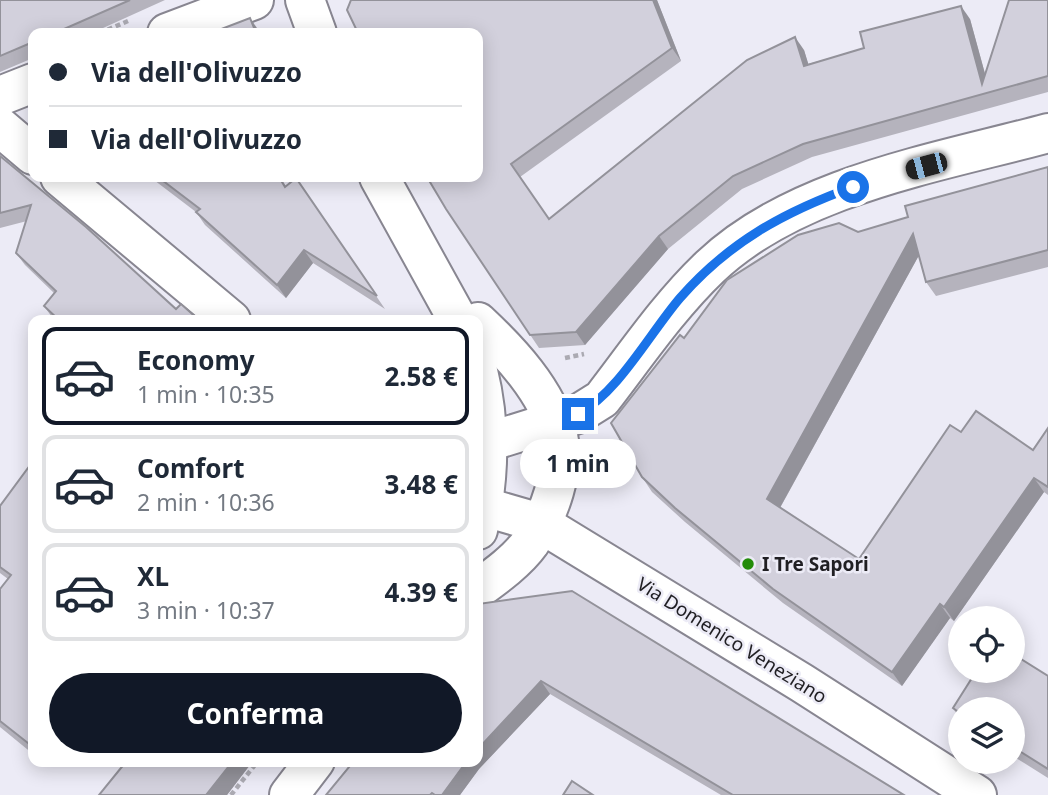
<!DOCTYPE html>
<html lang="it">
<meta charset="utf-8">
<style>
body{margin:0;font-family:"Noto Sans",sans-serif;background:#f6f6f7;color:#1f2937;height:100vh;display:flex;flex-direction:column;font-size:26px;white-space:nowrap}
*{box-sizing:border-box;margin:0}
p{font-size:23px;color:#747a83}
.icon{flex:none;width:38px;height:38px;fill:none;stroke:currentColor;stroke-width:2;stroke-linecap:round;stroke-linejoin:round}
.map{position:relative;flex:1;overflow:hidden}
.sheet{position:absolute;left:28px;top:315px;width:455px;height:452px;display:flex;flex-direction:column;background:#fff;border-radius:14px;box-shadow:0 4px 18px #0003}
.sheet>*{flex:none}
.banner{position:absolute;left:28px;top:28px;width:455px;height:154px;border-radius:14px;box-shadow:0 4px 18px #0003;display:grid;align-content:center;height:154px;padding:0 21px;background:#fff}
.fabs{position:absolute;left:948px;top:606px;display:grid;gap:14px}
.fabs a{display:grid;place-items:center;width:77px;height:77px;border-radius:50%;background:#fff;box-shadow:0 4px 18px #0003;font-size:35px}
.end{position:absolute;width:32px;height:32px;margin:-16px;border:9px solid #1a73e8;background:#fff;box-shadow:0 0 0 4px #fff}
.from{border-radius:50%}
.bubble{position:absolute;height:49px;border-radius:24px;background:#fff;box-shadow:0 4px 18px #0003;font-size:23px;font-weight:700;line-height:49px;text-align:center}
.car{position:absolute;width:21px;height:42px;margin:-21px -10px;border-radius:9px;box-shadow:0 0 5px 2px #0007;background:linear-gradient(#222 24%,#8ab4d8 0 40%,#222 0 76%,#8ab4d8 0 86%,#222 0)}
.banner b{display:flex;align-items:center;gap:24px;height:66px;font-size:26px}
.banner b+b{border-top:2px solid #e0e1e3}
.banner i{width:18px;height:18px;background:#1f2937}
ul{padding:12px 0 0;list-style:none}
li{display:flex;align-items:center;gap:21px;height:98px;margin:0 14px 10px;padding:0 7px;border:4px solid #e0e1e3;border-radius:14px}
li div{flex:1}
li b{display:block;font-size:26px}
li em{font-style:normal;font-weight:700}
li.current{border-color:#111827}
li>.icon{width:63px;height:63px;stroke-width:1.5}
.button{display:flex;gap:14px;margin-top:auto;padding:14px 21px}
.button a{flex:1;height:80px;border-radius:42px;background:#111827;color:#fff;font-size:28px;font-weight:700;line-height:80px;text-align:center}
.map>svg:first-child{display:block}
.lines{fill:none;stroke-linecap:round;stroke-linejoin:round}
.minor-casing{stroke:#888691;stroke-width:42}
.path{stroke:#abaab2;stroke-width:4.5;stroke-dasharray:5 3.5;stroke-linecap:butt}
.minor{stroke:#fff;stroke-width:38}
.wall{fill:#b5b3bd}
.shaded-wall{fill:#93929a}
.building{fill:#d2d0dc;stroke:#93929a;stroke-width:2}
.route{stroke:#1a73e8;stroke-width:9}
.poi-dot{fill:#238c09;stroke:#ecebf6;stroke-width:2.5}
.labels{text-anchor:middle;stroke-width:5;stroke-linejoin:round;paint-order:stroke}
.poi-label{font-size:19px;font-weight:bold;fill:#201f23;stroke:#ecebf6;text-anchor:start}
.street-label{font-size:19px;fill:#201f23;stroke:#ecebf6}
</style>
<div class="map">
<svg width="1048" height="795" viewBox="0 0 1048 795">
<rect width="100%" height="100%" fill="#ecebf6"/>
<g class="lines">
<g class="minor-casing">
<g id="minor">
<path d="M 305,0 L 317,33"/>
<path d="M 167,33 L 254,0"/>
<path d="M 0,96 L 33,83"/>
<path d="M 0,127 L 33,155"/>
<path d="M 60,177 L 231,320"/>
<path d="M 379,177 L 458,320"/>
<path d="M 478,322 C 510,352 547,391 558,435 C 566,469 549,515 530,543 C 517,561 496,576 478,589"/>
<path d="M 478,371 C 491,424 490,476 478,530"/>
<path d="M 488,442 L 578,414 L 602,399 C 636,355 669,306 710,267 C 795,186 937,163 1048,133"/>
<path d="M 478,505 L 540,523 L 802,683 L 977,795"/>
<path d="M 289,795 L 315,761"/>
</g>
</g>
<g class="path">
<path d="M 100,33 L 128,21"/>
<path d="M 565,358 L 584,354"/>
<path d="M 231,795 L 258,761"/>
</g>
<use href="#minor" class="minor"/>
</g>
<g class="wall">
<path d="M 0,0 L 165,0 L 92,33 L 33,33 L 33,58 L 0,72 Z"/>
<path d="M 351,0 L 657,0 L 681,61 L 520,177 L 549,219 L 804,50 L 808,64 L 970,19 L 985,74 L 1048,0 L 1048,92 L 812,157 L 742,189 L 668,249 L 585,345 L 539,348 L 446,209 Z"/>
<path d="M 0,156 L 176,309 L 199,320 L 54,320 L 44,306 L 54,293 L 25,265 L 16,253 L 27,221 L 0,228 Z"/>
<path d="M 1048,167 L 1048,267 L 936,296 L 926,282 L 919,255 L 780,508 L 859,559 L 961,432 L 1033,450 L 1048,428 L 1048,495 L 1044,492 L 954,621 L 950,618 L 902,686 L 783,603 L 685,522 L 652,492 L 642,477 L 684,338 L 858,232 L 908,217 Z"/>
<path d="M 150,177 L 280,177 L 286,186 L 296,178 L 385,309 L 313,263 L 286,298 L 205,225 L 196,212 Z"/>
<path d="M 33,472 L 33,754 L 0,727 L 0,589 L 8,579 L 0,573 L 0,506 Z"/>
<path d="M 478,604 L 904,795 L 721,795 L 550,694 L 479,769 L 460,795 L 326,795 Z"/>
<path d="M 1048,676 L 1048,778 L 1013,756 L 1013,709 L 961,709 L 961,720 L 953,708 Z"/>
<path d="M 116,761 L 253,761 L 227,795 L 99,795 L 122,767 Z"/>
</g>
<g class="shaded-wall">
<path d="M 653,0 L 657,0 L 681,61 L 672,48 Z"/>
<path d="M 961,6 L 970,19 L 990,92 L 982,84 Z"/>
<path d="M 250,18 L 259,31 L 260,33 L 256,33 Z"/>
<path d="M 795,37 L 804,50 L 813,79 L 804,66 Z"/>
<path d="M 913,234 L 923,248 L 777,513 L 767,499 Z"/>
<path d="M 659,236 L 668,249 L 585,345 L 576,332 Z"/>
<path d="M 304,250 L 313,263 L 286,298 L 277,285 Z"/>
<path d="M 1034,478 L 1044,492 L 954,621 L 944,607 Z"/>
<path d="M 940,604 L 950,618 L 902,686 L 892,672 Z"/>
<path d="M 541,681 L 550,694 L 479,769 L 460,795 L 442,795 L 467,761 L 478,761 L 478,749 Z"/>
<path d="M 233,761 L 253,761 L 227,795 L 206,795 Z"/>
</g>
<g class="building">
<path d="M 0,0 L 130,0 L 55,33 L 33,33 L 33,42 L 0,56 Z"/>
<path d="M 351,0 L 653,0 L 672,48 L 511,164 L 549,219 L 747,60 L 795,37 L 804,66 L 864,48 L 860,32 L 961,6 L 982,84 L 1009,0 L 1048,0 L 1048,76 L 803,144 L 733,176 L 659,236 L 576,332 L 530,335 L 446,209 L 427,177 L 478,177 L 478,33 L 358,33 L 347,10 Z"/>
<path d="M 250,18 L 256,33 L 211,33 Z"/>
<path d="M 0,156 L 86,227 L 176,309 L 181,304 L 199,320 L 59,320 L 44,306 L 56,291 L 16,253 L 31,205 L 0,213 Z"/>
<path d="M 1048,167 L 1048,250 L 926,282 L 913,234 L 767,499 L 859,559 L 950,425 L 961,432 L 976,411 L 1033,450 L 1048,428 L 1048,487 L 1034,478 L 944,607 L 940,604 L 892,672 L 773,589 L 675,508 L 642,477 L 611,423 L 680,335 L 684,338 L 727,280 L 798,235 L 839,223 L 858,232 L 908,217 L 905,206 Z"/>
<path d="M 158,177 L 279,177 L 285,187 L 296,178 L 377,296 L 304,250 L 277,285 L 196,212 L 200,209 Z"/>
<path d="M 28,468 L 33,472 L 33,747 L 0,721 L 0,589 L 11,575 L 0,567 L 0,506 Z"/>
<path d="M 572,591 L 904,795 L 733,795 L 541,681 L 478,749 L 478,604 Z"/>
<path d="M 1013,654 L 1048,676 L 1048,769 L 1013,747 L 1013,709 L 961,709 L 961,714 L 953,708 L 977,670 L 1013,670 Z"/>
<path d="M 124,761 L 233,761 L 206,795 L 99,795 L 125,763 Z"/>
<path d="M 354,761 L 467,761 L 442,795 L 435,795 L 432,793 L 430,795 L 326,795 Z"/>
<path d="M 572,781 L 593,795 L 563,795 Z"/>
</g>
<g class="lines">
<path class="route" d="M 578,414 C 618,393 650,333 680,298 C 729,242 784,212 853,187"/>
</g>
<circle class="poi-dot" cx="748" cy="564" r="7"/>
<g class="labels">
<g class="poi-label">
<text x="762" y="571">I Tre Sapori</text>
</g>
<g class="street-label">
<text transform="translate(732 640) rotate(32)" y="7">Via Domenico Veneziano</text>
</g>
</g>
</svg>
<div class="fabs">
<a><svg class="icon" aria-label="locate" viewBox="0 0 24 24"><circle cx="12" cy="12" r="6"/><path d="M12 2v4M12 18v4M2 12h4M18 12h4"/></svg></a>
<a><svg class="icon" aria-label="layers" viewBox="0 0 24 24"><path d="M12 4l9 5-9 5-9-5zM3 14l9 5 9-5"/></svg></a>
</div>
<i class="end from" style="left:853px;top:187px"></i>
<i class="end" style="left:578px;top:414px"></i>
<div class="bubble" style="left:520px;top:439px;width:116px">1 min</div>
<i class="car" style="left:926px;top:166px;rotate:255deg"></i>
<div class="banner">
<b><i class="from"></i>Via dell'Olivuzzo</b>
<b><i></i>Via dell'Olivuzzo</b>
</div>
<section class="sheet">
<ul>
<li class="current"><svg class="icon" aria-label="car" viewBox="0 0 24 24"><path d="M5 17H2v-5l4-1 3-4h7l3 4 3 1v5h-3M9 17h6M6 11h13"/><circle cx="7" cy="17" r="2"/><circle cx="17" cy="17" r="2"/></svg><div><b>Economy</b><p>1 min · 10:35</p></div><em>2.58 €</em></li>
<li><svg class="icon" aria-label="car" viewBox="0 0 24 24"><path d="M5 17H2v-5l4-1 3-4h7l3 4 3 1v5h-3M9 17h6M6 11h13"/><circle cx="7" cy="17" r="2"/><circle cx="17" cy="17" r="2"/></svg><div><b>Comfort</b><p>2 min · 10:36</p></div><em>3.48 €</em></li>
<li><svg class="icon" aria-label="car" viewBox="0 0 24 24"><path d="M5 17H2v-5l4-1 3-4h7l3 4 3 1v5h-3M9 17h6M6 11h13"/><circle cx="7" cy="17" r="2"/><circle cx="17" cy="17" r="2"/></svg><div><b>XL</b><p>3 min · 10:37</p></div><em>4.39 €</em></li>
</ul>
<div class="button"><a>Conferma</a></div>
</section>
</div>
